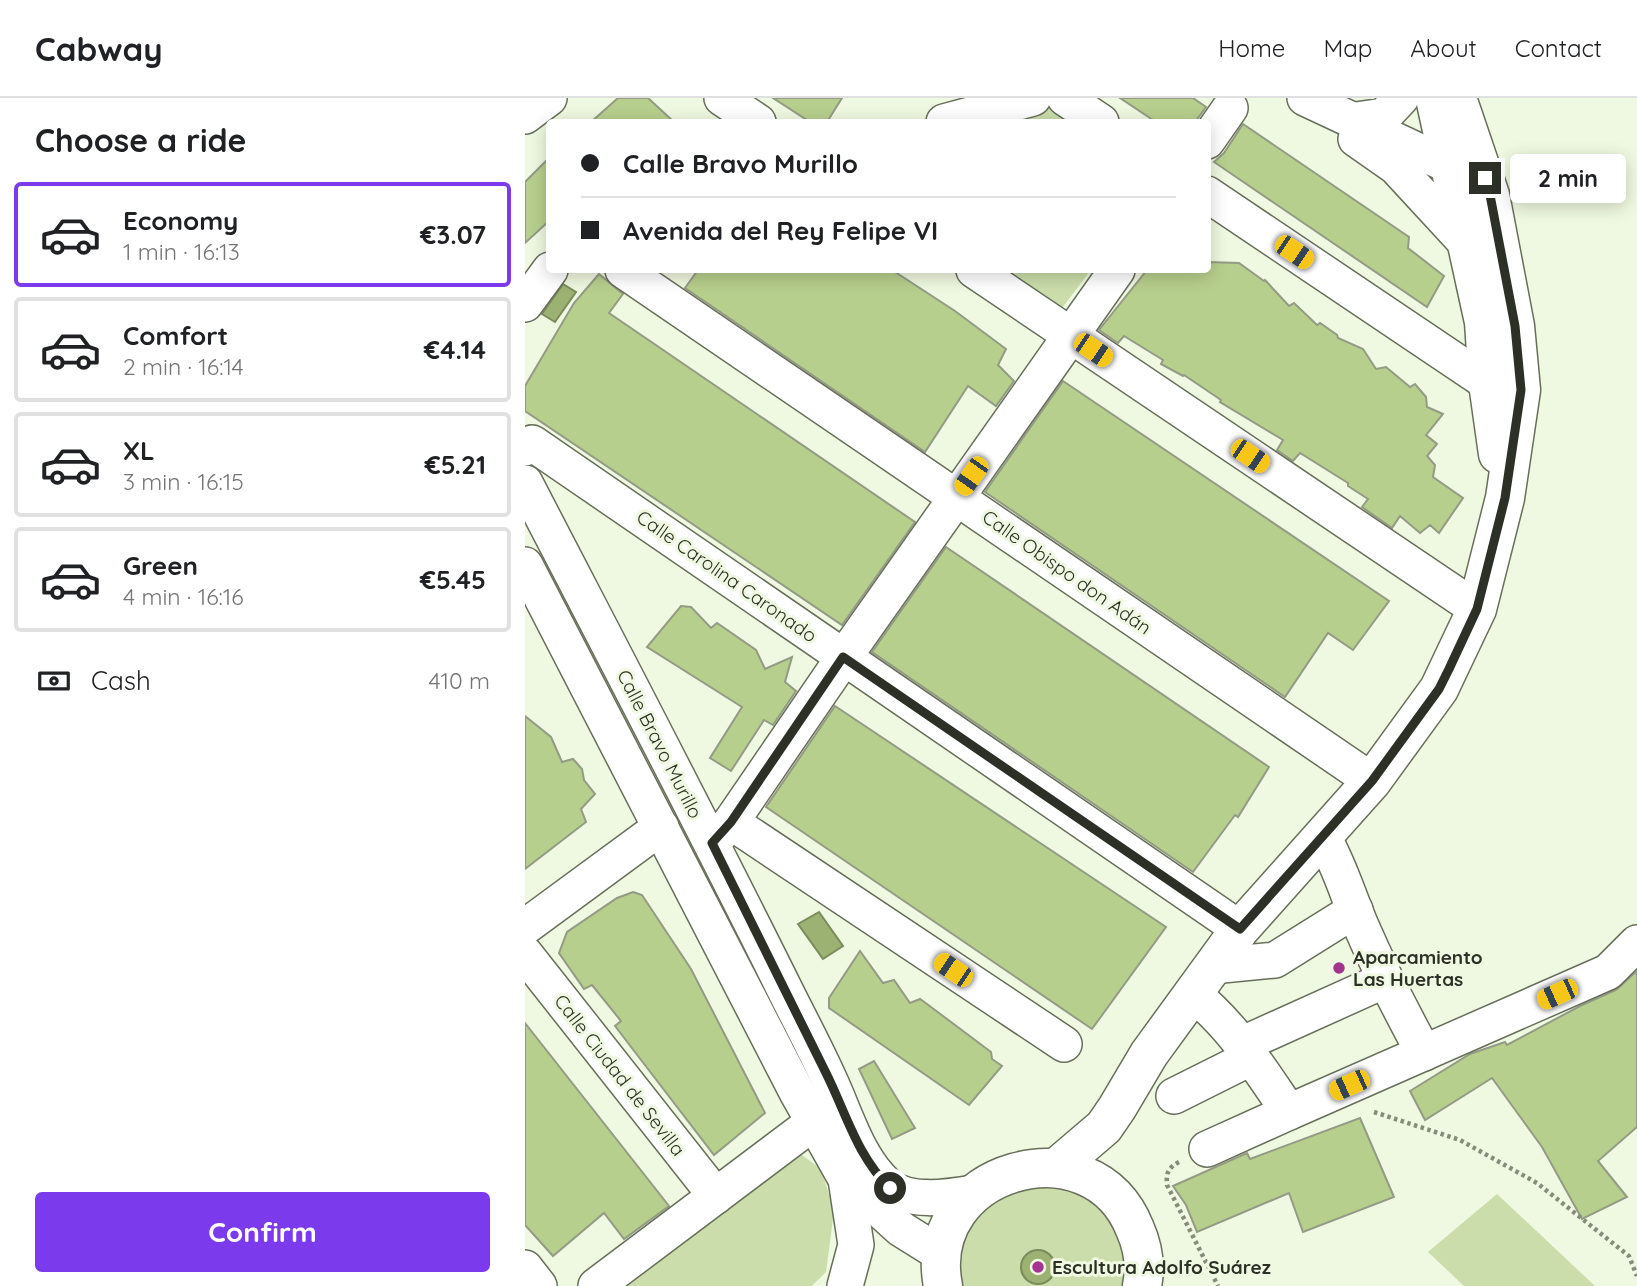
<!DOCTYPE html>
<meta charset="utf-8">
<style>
body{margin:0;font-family:Quicksand,sans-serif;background:#f2f2f2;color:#202124;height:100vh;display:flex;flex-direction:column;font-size:26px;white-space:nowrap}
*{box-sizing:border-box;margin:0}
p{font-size:23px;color:#757577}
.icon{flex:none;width:38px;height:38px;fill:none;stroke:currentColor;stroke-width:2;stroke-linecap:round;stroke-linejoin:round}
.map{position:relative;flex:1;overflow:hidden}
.details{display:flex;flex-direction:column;background:#fff;width:525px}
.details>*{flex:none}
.top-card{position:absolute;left:21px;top:21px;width:665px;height:154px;border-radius:7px;box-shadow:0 4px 18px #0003;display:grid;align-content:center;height:154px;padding:0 35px;background:#fff}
.end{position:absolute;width:32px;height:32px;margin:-16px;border:9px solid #2d3027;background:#fff;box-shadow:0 0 0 4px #fff}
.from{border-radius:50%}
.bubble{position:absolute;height:49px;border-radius:7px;background:#fff;box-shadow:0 4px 18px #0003;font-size:23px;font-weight:700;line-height:49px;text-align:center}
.car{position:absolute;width:21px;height:42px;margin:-21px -10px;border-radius:9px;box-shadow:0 0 5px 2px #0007;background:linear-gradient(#f5c518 24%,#345 0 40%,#f5c518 0 76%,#345 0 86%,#f5c518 0)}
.top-card b{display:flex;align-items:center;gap:24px;height:66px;font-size:26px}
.top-card b+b{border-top:2px solid #e0e0e0}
.top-card i{width:18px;height:18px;background:#202124}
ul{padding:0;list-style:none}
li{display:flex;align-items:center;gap:21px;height:105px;margin:0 14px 10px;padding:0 21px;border:4px solid #e0e0e0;border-radius:7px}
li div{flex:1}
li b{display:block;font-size:26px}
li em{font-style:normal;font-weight:700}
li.current{border-color:#7c3aed}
li>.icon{width:63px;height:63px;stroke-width:1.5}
h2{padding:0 35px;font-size:32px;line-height:84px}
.pay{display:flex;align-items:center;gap:18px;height:77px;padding:0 35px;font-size:26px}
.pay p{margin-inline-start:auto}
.button{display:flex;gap:14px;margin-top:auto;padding:14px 35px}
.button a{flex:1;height:80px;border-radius:7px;background:#7c3aed;color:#fff;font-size:28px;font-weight:700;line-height:80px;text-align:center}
header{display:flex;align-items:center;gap:42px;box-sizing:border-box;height:98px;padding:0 35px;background:#fff;border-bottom:2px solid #e0e0e0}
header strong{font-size:33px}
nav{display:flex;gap:38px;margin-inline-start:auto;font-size:24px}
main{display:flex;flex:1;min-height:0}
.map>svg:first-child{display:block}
.green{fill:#caddab}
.water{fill:#9bb272;stroke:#7a8b5c;stroke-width:2}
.building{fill:#b7cf8d;stroke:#939b85;stroke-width:2}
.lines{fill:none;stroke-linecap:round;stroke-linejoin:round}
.minor-casing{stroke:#676f5a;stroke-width:38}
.major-casing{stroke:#676f5a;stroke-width:41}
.path{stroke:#868c7c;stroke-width:4.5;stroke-dasharray:3.5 3.5;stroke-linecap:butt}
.minor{stroke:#fff;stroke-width:35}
.major{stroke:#fff;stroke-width:38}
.route{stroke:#2d3027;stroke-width:9}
.poi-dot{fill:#a33492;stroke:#eff8e0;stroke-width:2.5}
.labels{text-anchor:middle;stroke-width:6;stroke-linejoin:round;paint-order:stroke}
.street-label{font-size:19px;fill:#2d3027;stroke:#eff8e0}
.poi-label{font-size:19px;font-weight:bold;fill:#2d3027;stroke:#eff8e0;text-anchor:start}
</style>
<header>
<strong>Cabway</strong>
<nav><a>Home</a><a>Map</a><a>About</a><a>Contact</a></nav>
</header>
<main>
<section class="details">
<h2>Choose a ride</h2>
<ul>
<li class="current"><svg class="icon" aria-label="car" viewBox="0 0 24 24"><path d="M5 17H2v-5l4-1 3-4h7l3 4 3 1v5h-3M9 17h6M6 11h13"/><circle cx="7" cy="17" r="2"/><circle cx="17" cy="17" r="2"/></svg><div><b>Economy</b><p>1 min · 16:13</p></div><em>€3.07</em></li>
<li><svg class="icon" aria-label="car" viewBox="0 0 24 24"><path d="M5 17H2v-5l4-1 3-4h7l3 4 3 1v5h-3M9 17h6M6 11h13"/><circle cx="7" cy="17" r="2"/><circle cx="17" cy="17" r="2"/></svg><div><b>Comfort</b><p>2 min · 16:14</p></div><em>€4.14</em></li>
<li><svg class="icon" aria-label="car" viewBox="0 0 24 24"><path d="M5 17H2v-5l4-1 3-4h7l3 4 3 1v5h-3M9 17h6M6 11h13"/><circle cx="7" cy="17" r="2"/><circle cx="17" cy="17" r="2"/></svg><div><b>XL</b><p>3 min · 16:15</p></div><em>€5.21</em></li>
<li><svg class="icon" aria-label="car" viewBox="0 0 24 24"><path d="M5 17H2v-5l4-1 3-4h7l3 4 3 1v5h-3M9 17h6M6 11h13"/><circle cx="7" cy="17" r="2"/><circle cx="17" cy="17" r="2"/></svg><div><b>Green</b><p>4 min · 16:16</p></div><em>€5.45</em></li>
</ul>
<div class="pay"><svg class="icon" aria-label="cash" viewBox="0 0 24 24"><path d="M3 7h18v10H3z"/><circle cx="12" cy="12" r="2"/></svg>Cash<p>410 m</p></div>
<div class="button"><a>Confirm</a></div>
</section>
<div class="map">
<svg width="1112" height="1188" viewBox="0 0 1112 1188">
<rect width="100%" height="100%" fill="#eff8e0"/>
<g class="green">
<path d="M 526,10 L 545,24 L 476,24 Z"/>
<path d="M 478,172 L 566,172 L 537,210 Z"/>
<path d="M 273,1054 L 296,1071 L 309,1113 L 301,1174 L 287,1188 L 101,1188 Z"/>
<path d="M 541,1089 C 549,1093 559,1097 566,1102 C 591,1121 606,1158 597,1188 L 435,1188 L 435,1147 L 446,1123 L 486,1090 Z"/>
<path d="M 972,1096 L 1070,1188 L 939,1188 L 903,1154 Z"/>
</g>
<g class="water">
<path d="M 38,186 L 51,194 L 30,224 L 17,216 Z"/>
<path d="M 294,814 L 318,848 L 298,861 L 273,826 Z"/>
<circle cx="513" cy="1169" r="17"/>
</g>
<g class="building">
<path d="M 93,0 L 123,0 L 149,24 L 66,24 Z"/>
<path d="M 248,0 L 317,0 L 302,24 L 285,24 Z"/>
<path d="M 595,0 L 668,0 L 681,9 L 670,24 L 631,24 Z"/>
<path d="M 718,26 L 884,139 L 883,150 L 919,178 L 902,209 L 689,64 L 699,55 Z"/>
<path d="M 24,60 L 24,123 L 0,145 L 0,84 Z"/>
<path d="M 682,164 L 714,165 L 739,183 L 740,182 L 764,208 L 769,205 L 792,227 L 795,225 L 812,237 L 813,240 L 838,251 L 851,271 L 861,269 L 885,289 L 890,286 L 901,299 L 902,309 L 918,316 L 901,337 L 912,346 L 902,358 L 910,367 L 908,379 L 938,400 L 914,435 L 905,427 L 895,435 L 875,418 L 867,430 L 837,409 L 843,401 L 823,388 L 823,385 L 775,355 L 768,363 L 752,352 L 758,342 L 695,304 L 696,302 L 659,277 L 658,278 L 636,266 L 638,262 L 599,238 L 593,245 L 574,232 L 622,172 L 682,172 Z"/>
<path d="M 173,172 L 367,172 L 430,213 L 481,251 L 473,267 L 489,283 L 471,308 L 443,288 L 400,354 L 160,190 Z"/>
<path d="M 74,176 L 98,196 L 84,215 L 390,424 L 317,527 L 0,313 L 0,288 L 49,205 Z"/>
<path d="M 538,283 L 864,503 L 828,552 L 803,535 L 760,599 L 460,394 Z"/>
<path d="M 421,449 L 744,669 L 713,719 L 710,717 L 668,774 L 347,554 Z"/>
<path d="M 156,508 L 166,509 L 186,530 L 192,525 L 231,552 L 240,571 L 267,559 L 260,584 L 271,593 L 248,627 L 239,622 L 206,673 L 185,660 L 217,609 L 122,549 Z"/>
<path d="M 310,608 L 641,829 L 567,931 L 241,709 Z"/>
<path d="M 0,618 L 26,639 L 37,664 L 48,661 L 57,671 L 59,682 L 70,696 L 56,711 L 61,724 L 0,771 Z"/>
<path d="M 108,794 L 117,797 L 166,871 L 240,1015 L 189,1057 L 90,928 L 96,923 L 67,887 L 59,891 L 34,855 L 42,834 L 92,800 Z"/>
<path d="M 335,853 L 358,885 L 369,882 L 385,905 L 395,901 L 406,909 L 466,954 L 467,961 L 477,968 L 444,1007 L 304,910 L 304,900 Z"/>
<path d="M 1112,873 L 1112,1029 L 1073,1063 L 1102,1099 L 1057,1121 L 1017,1049 L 967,980 L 900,1022 L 885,993 L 945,956 L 980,944 L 982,947 L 1055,908 L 1091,892 Z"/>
<path d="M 0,925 L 144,1108 L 99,1141 L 79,1115 L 28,1158 L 0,1127 Z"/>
<path d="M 349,963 L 390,1030 L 367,1041 L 334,971 Z"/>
<path d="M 835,1020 L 869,1099 L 778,1134 L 764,1095 L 672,1134 L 661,1107 L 648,1088 L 722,1055 L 725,1061 Z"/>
</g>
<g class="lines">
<g class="minor-casing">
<g id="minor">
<path d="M 197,0 L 233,24"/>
<path d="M 540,0 L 576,24"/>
<path d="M 780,0 L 923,67 L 939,87"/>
<path d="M 0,18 L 24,0"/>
<path d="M 831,22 L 859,18 L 876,0"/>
<path d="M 419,24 L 508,0"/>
<path d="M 831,41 L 871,69 L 943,147"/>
<path d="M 682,43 L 705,10"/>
<path d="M 682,96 L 963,285"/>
<path d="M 98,172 L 847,683"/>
<path d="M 449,172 L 952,511"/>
<path d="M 0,206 L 25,172"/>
<path d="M 0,350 L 7,345 L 715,831"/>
<path d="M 0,385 C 88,555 177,724 262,896 C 276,924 291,952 304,981 C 321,1017 332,1060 362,1087 C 383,1106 424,1099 449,1095"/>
<path d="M 0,467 L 273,996 L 321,1081 L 376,1131 L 416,1156"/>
<path d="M 206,724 L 539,946"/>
<path d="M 798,739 C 815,768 823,798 836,828 C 855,872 876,913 899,955"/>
<path d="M 187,745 L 206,724 L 319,559 L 592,172"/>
<path d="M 0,829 L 136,729"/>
<path d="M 0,856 L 191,1098"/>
<path d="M 687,868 L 750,862 L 830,812"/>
<path d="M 667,895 C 709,929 734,970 764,1014 L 1083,874 L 1112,845"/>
<path d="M 718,946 L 860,882"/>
<path d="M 649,998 L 727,959"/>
<path d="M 682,1051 L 764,1014"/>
<path d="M 0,1170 L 14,1188"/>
<path d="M 71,1188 L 289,1024"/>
<path d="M 320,1188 L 331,1147 L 321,1081"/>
</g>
</g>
<g class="major-casing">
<g id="major">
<path d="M 910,0 L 959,224 L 963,285 L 973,356"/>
<path d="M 531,1070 L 579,1029 L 592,1010 L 624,956 L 715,831 L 847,683 L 914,591 L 952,511 L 980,400 L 996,292 L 990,228 L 965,97 L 932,0"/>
<path d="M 418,1188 C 395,1071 567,1022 610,1131 C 618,1149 621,1168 617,1188"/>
</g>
</g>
<g class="path">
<path d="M 849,1014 L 935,1042 L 1012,1085 L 1104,1158 L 1112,1178"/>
<path d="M 654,1064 C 643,1070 641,1075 642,1087 L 693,1188"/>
</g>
<use href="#minor" class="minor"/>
<use href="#major" class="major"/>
</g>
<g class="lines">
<path class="route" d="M 365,1090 C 332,1058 321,1015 301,975 C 263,898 225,822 187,745 L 206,724 L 318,559 L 715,831 L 847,683 L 914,591 L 924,571 L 952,511 L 980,400 L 996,292 L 990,228 L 965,97 L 960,80"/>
</g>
<g class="poi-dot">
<circle cx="814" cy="870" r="7"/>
<circle cx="513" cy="1169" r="7"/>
</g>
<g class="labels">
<g class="street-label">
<text transform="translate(542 474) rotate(35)" y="7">Calle Obispo don Adán</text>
<text transform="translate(202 478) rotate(35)" y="7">Calle Carolina Caronado</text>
<text transform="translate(135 646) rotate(63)" y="7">Calle Bravo Murillo</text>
<text transform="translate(95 977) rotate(52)" y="7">Calle Ciudad de Sevilla</text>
</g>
<g class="poi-label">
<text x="828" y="866">Aparcamiento<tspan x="828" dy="22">Las Huertas</tspan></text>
<text x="527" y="1176">Escultura Adolfo Suárez</text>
</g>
</g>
</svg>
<i class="end from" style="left:365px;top:1090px"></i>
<i class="end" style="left:960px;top:80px"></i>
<div class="bubble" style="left:985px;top:56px;width:116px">2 min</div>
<i class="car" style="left:769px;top:154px;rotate:124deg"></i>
<i class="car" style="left:568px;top:252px;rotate:124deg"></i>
<i class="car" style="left:725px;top:358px;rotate:124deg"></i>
<i class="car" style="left:446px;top:378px;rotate:215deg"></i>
<i class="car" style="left:428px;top:872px;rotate:304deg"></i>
<i class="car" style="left:1032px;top:896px;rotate:246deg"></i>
<i class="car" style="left:824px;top:987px;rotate:246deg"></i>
<div class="top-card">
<b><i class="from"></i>Calle Bravo Murillo</b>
<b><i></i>Avenida del Rey Felipe VI</b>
</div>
</div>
</main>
